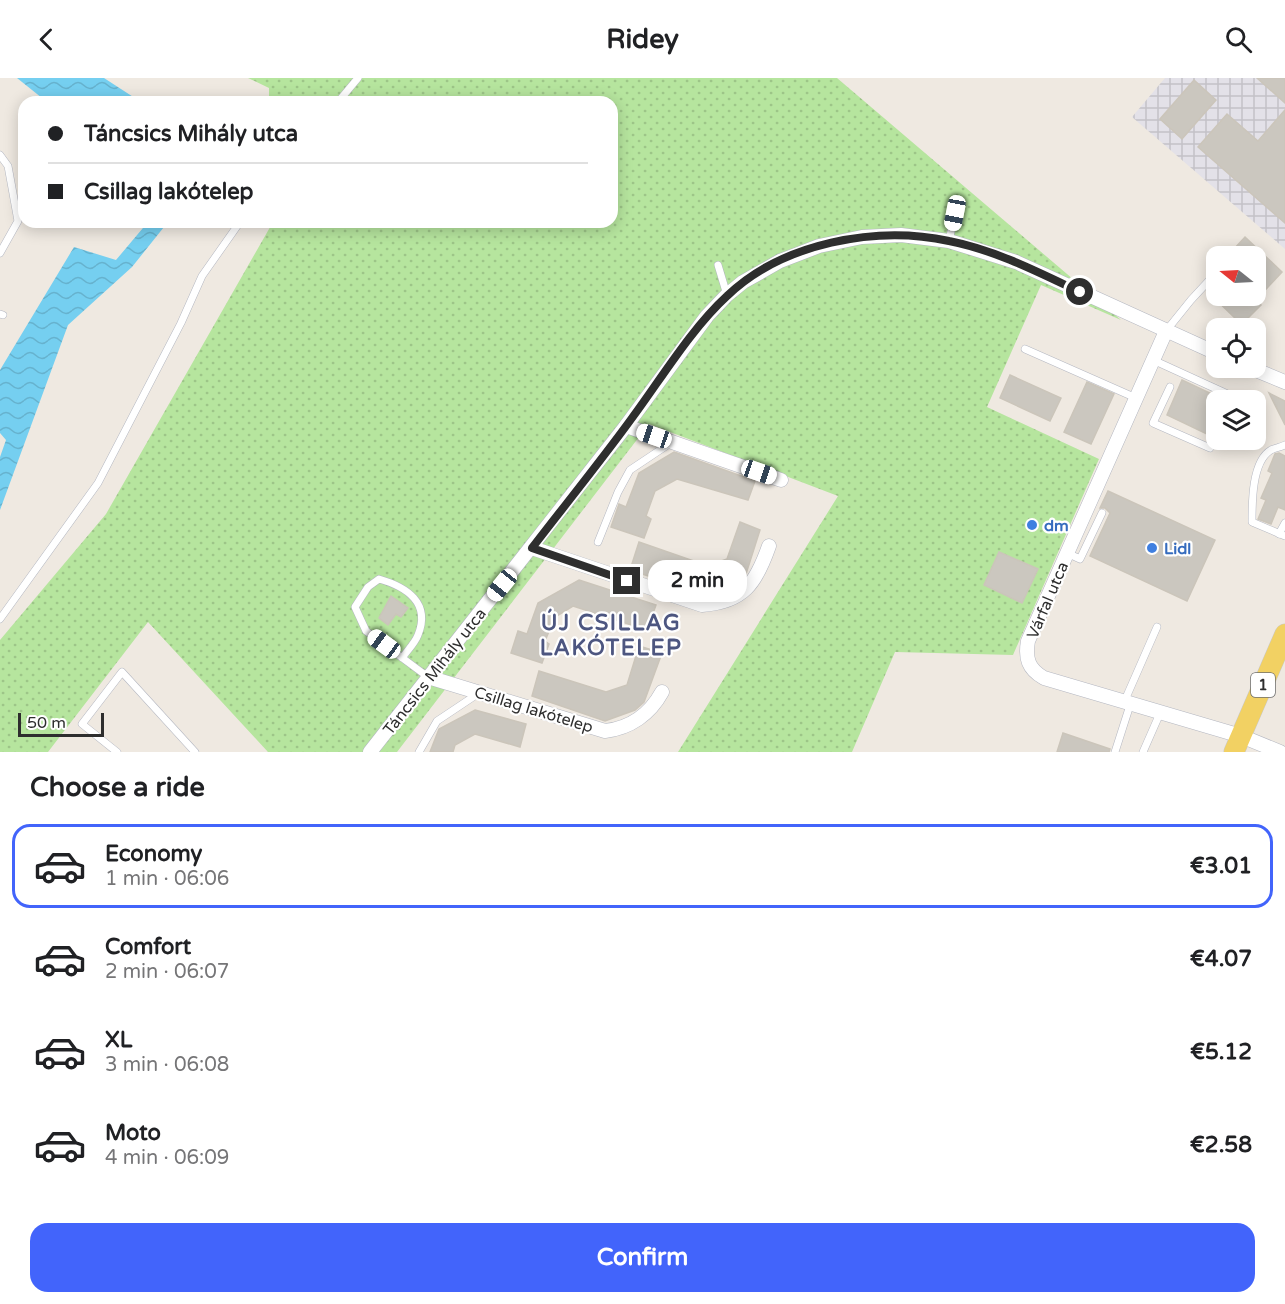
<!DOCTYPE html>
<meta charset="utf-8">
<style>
body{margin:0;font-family:"Varela Round",sans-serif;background:#f6f6f6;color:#202124;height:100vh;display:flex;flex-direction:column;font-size:22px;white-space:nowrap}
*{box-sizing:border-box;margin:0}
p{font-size:20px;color:#757577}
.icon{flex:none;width:33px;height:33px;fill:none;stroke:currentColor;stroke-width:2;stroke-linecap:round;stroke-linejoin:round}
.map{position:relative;height:674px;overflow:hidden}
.drawer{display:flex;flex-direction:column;background:#fff;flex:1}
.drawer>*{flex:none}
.banner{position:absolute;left:18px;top:18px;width:600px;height:132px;border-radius:18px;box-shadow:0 3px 15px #0003;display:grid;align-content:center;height:132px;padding:0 30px;background:#fff}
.needle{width:39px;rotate:288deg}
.buttons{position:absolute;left:1206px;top:168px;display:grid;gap:12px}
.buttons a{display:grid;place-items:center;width:60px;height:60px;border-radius:12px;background:#fff;box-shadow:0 3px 15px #0003;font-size:30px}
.scale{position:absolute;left:18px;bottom:15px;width:86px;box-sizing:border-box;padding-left:6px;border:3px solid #2e2e2e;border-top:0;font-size:16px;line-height:21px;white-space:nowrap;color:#2e2e2e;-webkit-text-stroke:4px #fff;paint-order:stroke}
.end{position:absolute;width:27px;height:27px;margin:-14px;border:8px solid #2e2e2e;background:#fff;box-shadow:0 0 0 3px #fff}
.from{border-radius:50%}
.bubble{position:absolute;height:42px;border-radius:18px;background:#fff;box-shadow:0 3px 15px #0003;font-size:20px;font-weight:700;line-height:42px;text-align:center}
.car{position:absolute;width:18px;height:36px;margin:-18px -9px;border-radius:8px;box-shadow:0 0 4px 2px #0007;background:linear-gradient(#fff 24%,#345 0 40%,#fff 0 76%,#345 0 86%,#fff 0)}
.banner b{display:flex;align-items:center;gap:21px;height:57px;font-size:22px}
.banner b+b{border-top:2px solid #e0e0e0}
.banner i{width:15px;height:15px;background:#202124}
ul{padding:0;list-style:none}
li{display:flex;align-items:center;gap:18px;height:84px;margin:0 12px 9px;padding:0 18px;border:3px solid transparent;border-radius:18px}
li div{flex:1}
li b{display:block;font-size:22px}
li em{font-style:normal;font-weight:700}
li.current{border-color:#4264fb}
li>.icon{width:54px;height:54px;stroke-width:1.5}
h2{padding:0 30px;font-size:27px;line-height:72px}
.action{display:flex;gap:12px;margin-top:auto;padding:12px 30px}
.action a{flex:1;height:69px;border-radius:18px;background:#4264fb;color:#fff;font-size:24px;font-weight:700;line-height:69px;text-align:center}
header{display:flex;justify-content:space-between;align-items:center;height:78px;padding:0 30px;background:#fff;font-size:27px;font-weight:700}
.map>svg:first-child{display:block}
.industrial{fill:url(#industrial-grid)}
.grass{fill:url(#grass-dots)}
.water{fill:url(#water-waves)}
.building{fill:#cbc7bf;stroke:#cbc5ba;stroke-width:1.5}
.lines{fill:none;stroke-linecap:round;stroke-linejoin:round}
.service-casing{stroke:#b4b7c1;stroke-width:8}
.minor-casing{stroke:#b4b7c1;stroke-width:15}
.primary-casing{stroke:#c9c9c9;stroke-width:21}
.service{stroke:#fff;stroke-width:7}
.minor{stroke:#fff;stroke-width:14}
.primary{stroke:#f2d163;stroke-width:20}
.route{stroke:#2e2e2e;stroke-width:8}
.shop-dot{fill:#3f7fe0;stroke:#fff;stroke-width:2}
.labels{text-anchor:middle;stroke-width:4.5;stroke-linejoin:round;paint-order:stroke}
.shield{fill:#fff;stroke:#6d6d6d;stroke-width:1.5}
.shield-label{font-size:15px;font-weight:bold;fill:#2e2e2e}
.shop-label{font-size:16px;font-weight:bold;fill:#366cbe;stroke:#fff;text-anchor:start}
.street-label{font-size:16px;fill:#2e2e2e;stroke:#fff}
.district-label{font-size:22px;font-weight:bold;letter-spacing:1.5px;fill:#4d5680;stroke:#fff}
</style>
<header><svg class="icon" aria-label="back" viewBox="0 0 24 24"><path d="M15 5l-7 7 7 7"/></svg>Ridey<svg class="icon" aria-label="search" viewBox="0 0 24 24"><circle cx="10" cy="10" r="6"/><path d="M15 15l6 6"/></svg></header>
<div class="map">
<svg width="1285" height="674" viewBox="0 0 1285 674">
<defs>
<pattern id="industrial-grid" width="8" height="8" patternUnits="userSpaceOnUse" patternTransform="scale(1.5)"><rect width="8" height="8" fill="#e3e1e8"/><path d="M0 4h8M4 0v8" fill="none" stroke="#c3c1c7"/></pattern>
<pattern id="grass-dots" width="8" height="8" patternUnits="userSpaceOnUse" patternTransform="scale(1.5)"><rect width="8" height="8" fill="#b6e59e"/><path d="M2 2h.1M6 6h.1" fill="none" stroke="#9dc588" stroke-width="1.8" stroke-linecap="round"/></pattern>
<pattern id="water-waves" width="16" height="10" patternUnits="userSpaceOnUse" patternTransform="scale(1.5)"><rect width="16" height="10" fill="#75cff0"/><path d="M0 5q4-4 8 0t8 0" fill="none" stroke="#66b2ce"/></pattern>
</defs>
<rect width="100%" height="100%" fill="#efe9e1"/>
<path class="industrial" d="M 1165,0 L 1285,0 L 1285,171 L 1132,39 Z"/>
<path class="grass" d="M 248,0 L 837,0 L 1121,242 L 1041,207 L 987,329 L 1099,381 L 1013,577 L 895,574 L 852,674 L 678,674 L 838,418 L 649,346 L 397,674 L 268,674 L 148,544 L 48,674 L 0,674 L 0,562 L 106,436 L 273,144 L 612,144 L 612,24 L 269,24 L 269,10 Z"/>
<g class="water">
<path d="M 17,0 L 104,0 L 141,24 L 114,24 L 110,22 L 108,24 L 47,24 Z"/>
<path d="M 148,144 L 168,144 L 132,189 L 68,247 L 0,432 L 0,379 L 6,362 L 0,355 L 0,292 L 74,169 L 116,182 Z"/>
</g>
<g class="building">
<path d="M 1257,0 L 1285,0 L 1285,25 Z"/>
<path d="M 1194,2 L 1216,22 L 1182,61 L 1160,41 Z"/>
<path d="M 1285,32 L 1285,145 L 1198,69 L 1227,36 L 1258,63 Z"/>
<path d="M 1245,159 L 1282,194 L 1256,222 L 1261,227 L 1245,243 L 1241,240 L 1238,243 L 1207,213 L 1216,203 L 1216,218 L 1256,218 L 1256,178 L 1241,178 L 1234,171 Z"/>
<path d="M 1010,297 L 1061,320 L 1050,343 L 1000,320 Z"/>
<path d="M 1182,302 L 1216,318 L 1216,341 L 1209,357 L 1167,337 Z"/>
<path d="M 1087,304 L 1114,316 L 1091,366 L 1064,354 Z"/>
<path d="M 1269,315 L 1285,323 L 1285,347 Z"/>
<path d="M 674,374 L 755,403 L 748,422 L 677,401 L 655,413 L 646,438 L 651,441 L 644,460 L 611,449 L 619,426 L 626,429 L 639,395 Z"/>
<path d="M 1279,375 L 1285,378 L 1285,432 L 1278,429 L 1271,446 L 1258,441 L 1266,422 L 1261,420 L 1272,395 L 1268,393 L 1275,376 Z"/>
<path d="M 1108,413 L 1215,462 L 1187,523 L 1090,478 L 1110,435 L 1105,430 L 1100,430 Z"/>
<path d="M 740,444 L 760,452 L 746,496 L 743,500 L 706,517 L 630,492 L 639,464 L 708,488 L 727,481 Z"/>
<path d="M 999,474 L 1038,491 L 1022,525 L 984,507 Z"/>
<path d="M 579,502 L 656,527 L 647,552 L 573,528 L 555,539 L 545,563 L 549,566 L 542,585 L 511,575 L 518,553 L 527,556 L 538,525 Z"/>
<path d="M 391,518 L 408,530 L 401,539 L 396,536 L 388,547 L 379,540 Z"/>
<path d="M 639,568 L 662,575 L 644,624 L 635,632 L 605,643 L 532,618 L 539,593 L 606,614 L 627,607 Z"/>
<path d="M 475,632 L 526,646 L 520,669 L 475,656 L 455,667 L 453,674 L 430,674 L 439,651 Z"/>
<path d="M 1063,655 L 1110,671 L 1109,674 L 1057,674 Z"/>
</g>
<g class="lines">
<g class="service-casing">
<g id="service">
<path d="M 338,24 L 358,0"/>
<path d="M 0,77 L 8,88 L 18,143 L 0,175"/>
<path d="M 949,163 L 955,135"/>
<path d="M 1232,178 L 1233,177"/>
<path d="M 718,187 L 727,217"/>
<path d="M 0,236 L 3,237"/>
<path d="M 1166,253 L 1191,222 L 1216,195"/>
<path d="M 1025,271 L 1136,320"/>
<path d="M 1153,282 L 1234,319 L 1232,322"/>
<path d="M 1170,309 L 1153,345 L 1210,370 L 1216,356"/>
<path d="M 1285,367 C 1281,369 1275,370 1271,372 C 1252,383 1252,424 1252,444 L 1285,458"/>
<path d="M 1279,456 L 1285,445"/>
<path d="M 598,464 L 618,414 L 630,392 L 672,364"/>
<path d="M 1067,475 L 1080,481 L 1102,435"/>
<path d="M 0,541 L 98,405 L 181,245 L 202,198 L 240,144"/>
<path d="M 402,580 C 407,573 415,565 418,557 C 431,525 407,509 379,501 L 368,509 L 355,529 L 366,553 L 428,599"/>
<path d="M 1125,622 L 1157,549"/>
<path d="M 117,674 L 82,646 L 122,594 L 195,674"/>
<path d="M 419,674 L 437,643 L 479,615"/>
<path d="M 1115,674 L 1131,624"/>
<path d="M 1143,674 L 1161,633"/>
</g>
</g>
<g class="minor-casing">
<g id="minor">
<path d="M 1166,253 L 1028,563 C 1025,580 1028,591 1044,600 L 1241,658 L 1280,674"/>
<path d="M 1251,290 L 1285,304"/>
<path d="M 626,348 L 781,402"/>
<path d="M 532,470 L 702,527 C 744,524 756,505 769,468"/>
<path d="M 428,599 L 605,653 C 630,650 650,636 662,614"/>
<path d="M 370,674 L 626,348 L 707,238 L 727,217 L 743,204 L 780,183 L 819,168 L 862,159 L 901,157 L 949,163 L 1016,184 L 1216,275"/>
</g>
</g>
<g class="primary-casing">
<path id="primary" d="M 1234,674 L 1285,556"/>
</g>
<use href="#service" class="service"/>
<use href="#minor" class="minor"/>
<use href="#primary" class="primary"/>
</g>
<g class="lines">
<path class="route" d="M 627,503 L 532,470 C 565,427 600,384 632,340 C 661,301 691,251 727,218 C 782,165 876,147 949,163 C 995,172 1038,194 1080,214"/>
</g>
<g class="shop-dot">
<circle cx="1032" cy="447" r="6"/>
<circle cx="1152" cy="470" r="6"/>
</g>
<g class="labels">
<rect class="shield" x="1251" y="595" width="24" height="24" rx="4.5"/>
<g class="shield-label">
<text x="1263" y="612">1</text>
</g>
<g class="shop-label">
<text x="1044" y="453">dm</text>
<text x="1164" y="476">Lidl</text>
</g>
<g class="street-label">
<text transform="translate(1047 522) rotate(-67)" y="6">Várfal utca</text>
<text transform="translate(434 593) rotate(-52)" y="6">Táncsics Mihály utca</text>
<text transform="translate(534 631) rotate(17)" y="6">Csillag lakótelep</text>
</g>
<g class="district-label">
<text x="611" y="552">ÚJ CSILLAG<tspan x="611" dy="25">LAKÓTELEP</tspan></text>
</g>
</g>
</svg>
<div class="buttons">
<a><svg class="needle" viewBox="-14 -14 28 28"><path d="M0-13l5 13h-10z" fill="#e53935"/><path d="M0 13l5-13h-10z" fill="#757577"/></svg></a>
<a><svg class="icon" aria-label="locate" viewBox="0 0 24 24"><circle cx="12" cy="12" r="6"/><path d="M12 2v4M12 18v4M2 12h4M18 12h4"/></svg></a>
<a><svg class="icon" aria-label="layers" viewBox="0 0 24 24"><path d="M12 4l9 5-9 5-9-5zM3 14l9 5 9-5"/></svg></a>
</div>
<div class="scale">50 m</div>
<i class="end from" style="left:1080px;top:214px"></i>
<i class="end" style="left:627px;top:503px"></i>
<div class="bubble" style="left:648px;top:482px;width:99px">2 min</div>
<i class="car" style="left:955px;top:135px;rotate:191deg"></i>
<i class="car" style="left:654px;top:358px;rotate:289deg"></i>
<i class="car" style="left:759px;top:394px;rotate:109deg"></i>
<i class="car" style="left:502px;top:507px;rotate:219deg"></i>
<i class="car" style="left:384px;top:566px;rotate:306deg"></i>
<div class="banner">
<b><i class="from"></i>Táncsics Mihály utca</b>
<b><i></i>Csillag lakótelep</b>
</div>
</div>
<section class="drawer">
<h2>Choose a ride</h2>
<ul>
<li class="current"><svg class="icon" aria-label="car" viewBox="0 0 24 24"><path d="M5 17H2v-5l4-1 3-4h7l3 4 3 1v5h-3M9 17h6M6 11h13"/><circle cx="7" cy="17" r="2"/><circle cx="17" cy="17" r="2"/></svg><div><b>Economy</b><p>1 min · 06:06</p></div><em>€3.01</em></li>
<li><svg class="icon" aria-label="car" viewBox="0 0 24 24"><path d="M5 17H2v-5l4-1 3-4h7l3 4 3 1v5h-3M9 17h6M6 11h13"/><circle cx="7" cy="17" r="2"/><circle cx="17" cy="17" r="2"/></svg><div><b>Comfort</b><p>2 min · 06:07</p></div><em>€4.07</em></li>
<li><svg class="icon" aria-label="car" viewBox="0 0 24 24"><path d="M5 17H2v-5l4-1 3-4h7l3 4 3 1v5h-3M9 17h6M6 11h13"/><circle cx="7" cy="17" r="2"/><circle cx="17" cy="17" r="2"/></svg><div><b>XL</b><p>3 min · 06:08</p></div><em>€5.12</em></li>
<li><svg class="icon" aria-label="car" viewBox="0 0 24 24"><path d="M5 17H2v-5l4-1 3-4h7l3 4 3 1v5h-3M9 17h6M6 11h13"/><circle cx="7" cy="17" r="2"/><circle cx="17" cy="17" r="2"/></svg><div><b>Moto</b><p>4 min · 06:09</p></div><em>€2.58</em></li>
</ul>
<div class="action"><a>Confirm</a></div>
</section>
